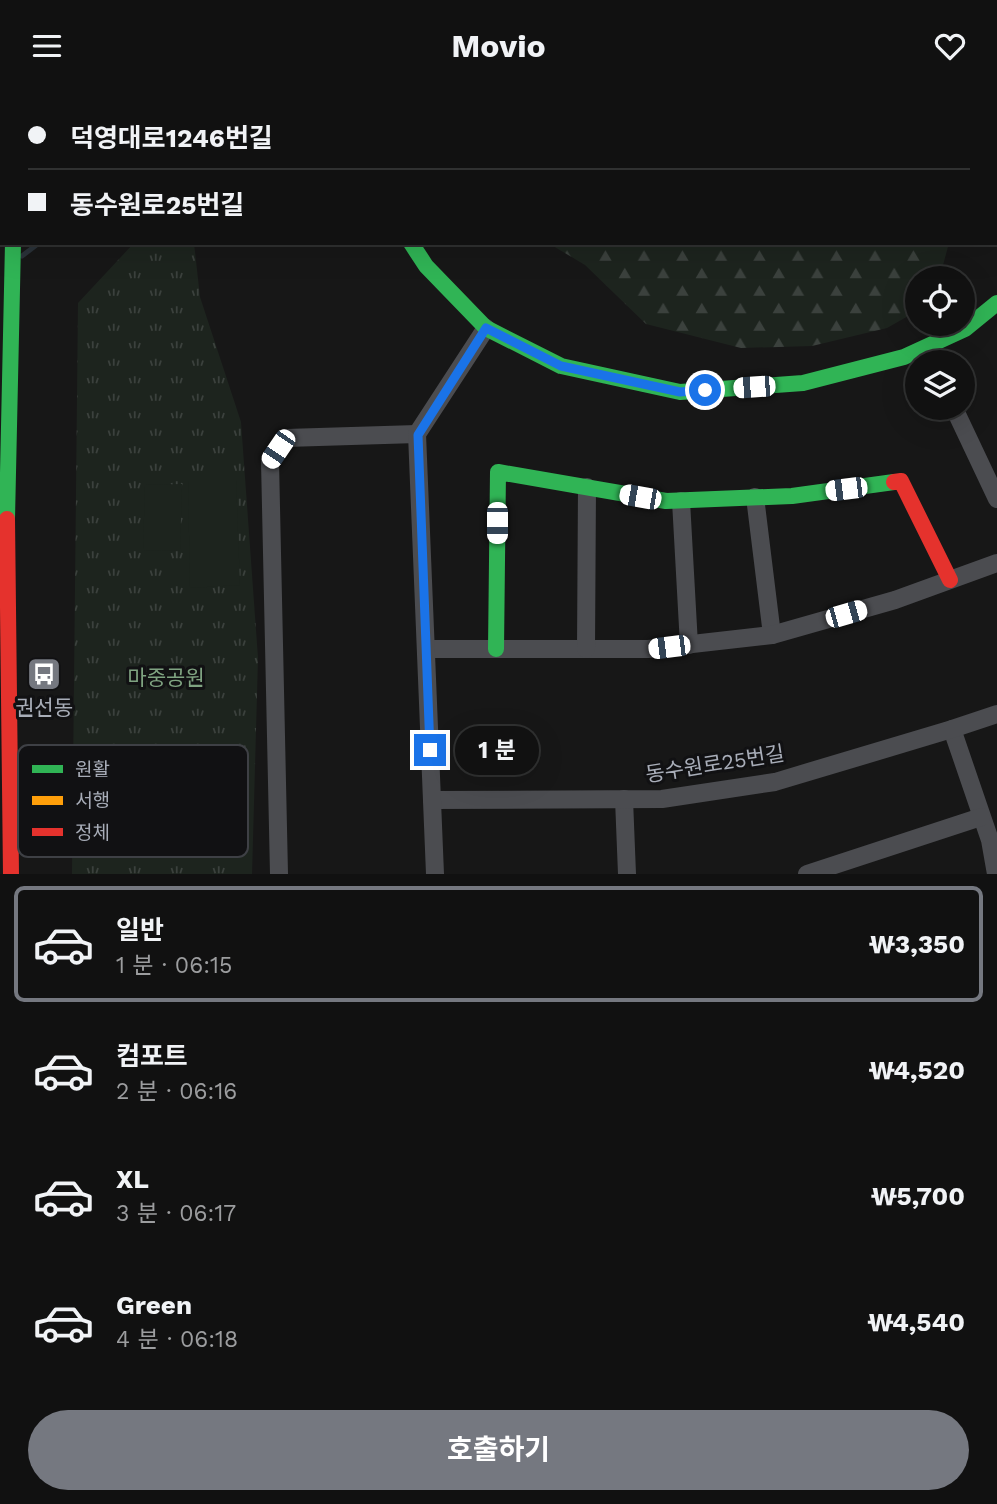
<!DOCTYPE html>
<html lang="ko">
<meta charset="utf-8">
<style>
body{margin:0;font-family:"Work Sans","Noto Sans KR",sans-serif;background:#1a1a1a;color:#f1f3f6;height:100vh;display:flex;flex-direction:column;font-size:26px;white-space:nowrap}
*{box-sizing:border-box;margin:0}
p{font-size:23px;color:#9c9d9f}
.icon{flex:none;width:38px;height:38px;fill:none;stroke:currentColor;stroke-width:2;stroke-linecap:round;stroke-linejoin:round}
.map{position:relative;height:783px;overflow:hidden}
.details{display:flex;flex-direction:column;background:#111;flex:1}
.details>*{flex:none}
.guide{position:absolute;left:0px;top:0px;width:998px;height:154px;box-shadow:0 7px 28px #0002,0 0 0 2px #303131;display:grid;align-content:center;height:154px;padding:0 28px;background:#111}
.controls{position:absolute;left:905px;top:175px;display:grid;gap:14px}
.controls a{display:grid;place-items:center;width:70px;height:70px;border-radius:50%;background:#111;box-shadow:0 7px 28px #0002,0 0 0 2px #303131;font-size:35px}
.end{position:absolute;width:32px;height:32px;margin:-16px;border:9px solid #1a73e8;background:#fff;box-shadow:0 0 0 4px #fff}
.from{border-radius:50%}
.bubble{position:absolute;height:49px;border-radius:24px;background:#111;box-shadow:0 7px 28px #0002,0 0 0 2px #303131;font-size:23px;font-weight:700;line-height:49px;text-align:center}
.car{position:absolute;width:21px;height:42px;margin:-21px -10px;border-radius:9px;box-shadow:0 0 5px 2px #0007;background:linear-gradient(#fff 24%,#345 0 40%,#fff 0 76%,#345 0 86%,#fff 0)}
.guide b{display:flex;align-items:center;gap:24px;height:66px;font-size:26px}
.guide b+b{border-top:2px solid #303131}
.guide i{width:18px;height:18px;background:#f1f3f6}
ul{padding:12px 0 0;list-style:none}
li{display:flex;align-items:center;gap:21px;height:116px;margin:0 14px 10px;padding:0 14px;border:4px solid transparent;border-radius:10px}
li div{flex:1}
li b{display:block;font-size:26px}
li em{font-style:normal;font-weight:700}
li.selected{border-color:#757880}
li>.icon{width:63px;height:63px;stroke-width:1.5}
.primary-button{display:flex;gap:14px;margin-top:auto;padding:14px 28px}
.primary-button a{flex:1;height:80px;border-radius:42px;background:#757880;color:#fff;font-size:28px;font-weight:700;line-height:80px;text-align:center}
header{display:flex;justify-content:space-between;align-items:center;height:91px;padding:0 28px;background:#111;font-size:32px;font-weight:700}
.map>svg:first-child{display:block}
.grass{fill:url(#grass-tufts)}
.forest{fill:url(#forest-firs)}
.pitch{fill:#1d241e}
.lines{fill:none;stroke-linecap:round;stroke-linejoin:round}
.stream{stroke:#2a3239;stroke-width:5}
.street{stroke:#4b4c50;stroke-width:18}
.fast{stroke:#30b455;stroke-width:16}
.slow{stroke:#ff9f0a;stroke-width:16}
.jam{stroke:#e5322d;stroke-width:16}
.route{stroke:#1a73e8;stroke-width:9}
.labels{text-anchor:middle;stroke-width:6;stroke-linejoin:round;paint-order:stroke}
.park-label{font-size:21px;fill:#7fa381;stroke:#111113}
.poi-label{font-size:21px;fill:#a8adb8;stroke:#111113}
.street-label{font-size:21px;fill:#a8adb8;stroke:#111113}
.key{fill:#111113;stroke:#3e4045;stroke-width:2}
.key-label{font-size:19px;fill:#a8adb8}
</style>
<header><svg class="icon" aria-label="menu" viewBox="0 0 24 24"><path d="M4 6h16M4 12h16M4 18h16"/></svg>Movio<svg class="icon" aria-label="heart" viewBox="0 0 24 24"><path d="M12 20l-8-8c-3-5 5-10 8-4 3-6 11-1 8 4z"/></svg></header>
<div class="map">
<svg width="997" height="783" viewBox="0 0 997 783">
<defs>
<pattern id="grass-tufts" width="24" height="20" patternUnits="userSpaceOnUse" patternTransform="scale(1.75)"><rect width="24" height="20" fill="#1d241e"/><path d="M3 7l-1-3M5 7V3M7 7l1-3M15 17l-1-3M17 17v-4M19 17l1-3" fill="none" stroke="#3b413d"/></pattern>
<pattern id="forest-firs" width="22" height="20" patternUnits="userSpaceOnUse" patternTransform="scale(1.75)"><rect width="22" height="20" fill="#1d241e"/><path d="M5 1l3.5 6h-7zM16 11l3.5 6h-7z" fill="#3b413d"/></pattern>
</defs>
<rect width="100%" height="100%" fill="#171717"/>
<path class="grass" d="M 134,152 L 194,152 L 200,206 L 241,331 L 258,567 L 252,783 L 72,783 L 78,212 Z"/>
<path class="forest" d="M 548,152 L 949,152 L 943,174 L 943,187 L 917,187 L 917,220 L 887,237 L 812,255 L 741,257 L 646,233 L 585,174 Z"/>
<g class="pitch">
<path d="M 188,389 L 236,389 L 240,494 L 190,497 Z"/>
<path d="M 182,393 L 180,460 L 143,459 L 145,394 Z"/>
</g>
<g class="lines">
<g class="stream">
<path d="M 137,2 L 138,0"/>
<path d="M 22,165 L 39,152"/>
</g>
<g class="street">
<path d="M 811,0 L 815,2"/>
<path d="M 996,20 L 997,19"/>
<path d="M 954,317 L 997,408"/>
<path d="M 755,406 L 772,544"/>
<path d="M 681,410 L 689,554"/>
<path d="M 426,558 L 648,558 L 772,544 L 895,509 L 997,472"/>
<path d="M 586,558 L 587,396"/>
<path d="M 952,638 L 990,749 L 996,783"/>
<path d="M 624,708 L 627,783"/>
<path d="M 432,709 L 662,708 L 775,691 L 952,638 L 997,623"/>
<path d="M 279,783 L 270,370 L 286,347 L 417,343"/>
<path d="M 435,783 L 417,343 L 486,237"/>
<path d="M 807,783 L 981,726"/>
</g>
<g class="fast">
<path d="M 411,152 L 426,175 L 486,237 L 561,275 L 680,301 L 803,292 L 904,266 L 965,238 L 997,212"/>
<path d="M 7,428 L 13,152"/>
<path d="M 496,558 L 498,381 L 666,410 L 792,405 L 894,391"/>
</g>
<g class="slow">
<path d="M 14,0 L 14,2"/>
<path d="M 340,0 L 340,2"/>
</g>
<g class="jam">
<path d="M 894,391 L 901,390 L 950,489"/>
<path d="M 7,428 L 11,783"/>
</g>
</g>
<g class="lines">
<path class="route" d="M 430,659 L 418,344 L 486,237 L 561,275 L 680,301 L 705,299"/>
</g>
<defs>
<g id="bus-square" transform="scale(1.75)"><rect x="-9" y="-9" width="18" height="18" rx="4" fill="#757880" stroke="#111113"/><path d="M-5-6H5V4H4V6H2V4H-2V6H-4V4H-5ZM-3.5-4V0h7V-4ZM-3.5 1.2v1.5H-2V1.2ZM2 1.2v1.5H3.5V1.2Z" fill="#fff"/></g>
</defs>
<g fill-rule="evenodd">
<use href="#bus-square" x="44" y="583"/>
</g>
<g class="labels">
<g class="park-label">
<text x="166" y="594">마중공원</text>
</g>
<g class="poi-label">
<text x="44" y="624">권선동</text>
</g>
<g class="street-label">
<text transform="translate(715 673) rotate(-9)" y="7">동수원로25번길</text>
</g>
</g>
<rect x="18" y="654" width="230" height="112" rx="10" class="key"/>
<rect x="32" y="674" width="31" height="8" fill="#30b455"/>
<rect x="32" y="705" width="31" height="9" fill="#ff9f0a"/>
<rect x="32" y="737" width="31" height="8" fill="#e5322d"/>
<g class="key-label">
<text x="75" y="685">원활</text>
<text x="75" y="716">서행</text>
<text x="75" y="748">정체</text>
</g>
</svg>
<div class="controls">
<a><svg class="icon" aria-label="locate" viewBox="0 0 24 24"><circle cx="12" cy="12" r="6"/><path d="M12 2v4M12 18v4M2 12h4M18 12h4"/></svg></a>
<a><svg class="icon" aria-label="layers" viewBox="0 0 24 24"><path d="M12 4l9 5-9 5-9-5zM3 14l9 5 9-5"/></svg></a>
</div>
<i class="end from" style="left:705px;top:299px"></i>
<i class="end" style="left:430px;top:659px"></i>
<div class="bubble" style="left:455px;top:635px;width:84px">1 분</div>
<i class="car" style="left:754px;top:296px;rotate:266deg"></i>
<i class="car" style="left:278px;top:358px;rotate:214deg"></i>
<i class="car" style="left:846px;top:398px;rotate:263deg"></i>
<i class="car" style="left:640px;top:406px;rotate:280deg"></i>
<i class="car" style="left:497px;top:432px;rotate:180deg"></i>
<i class="car" style="left:846px;top:523px;rotate:74deg"></i>
<i class="car" style="left:669px;top:556px;rotate:263deg"></i>
<div class="guide">
<b><i class="from"></i>덕영대로1246번길</b>
<b><i></i>동수원로25번길</b>
</div>
</div>
<section class="details">
<ul>
<li class="selected"><svg class="icon" aria-label="car" viewBox="0 0 24 24"><path d="M5 17H2v-5l4-1 3-4h7l3 4 3 1v5h-3M9 17h6M6 11h13"/><circle cx="7" cy="17" r="2"/><circle cx="17" cy="17" r="2"/></svg><div><b>일반</b><p>1 분 · 06:15</p></div><em>₩3,350</em></li>
<li><svg class="icon" aria-label="car" viewBox="0 0 24 24"><path d="M5 17H2v-5l4-1 3-4h7l3 4 3 1v5h-3M9 17h6M6 11h13"/><circle cx="7" cy="17" r="2"/><circle cx="17" cy="17" r="2"/></svg><div><b>컴포트</b><p>2 분 · 06:16</p></div><em>₩4,520</em></li>
<li><svg class="icon" aria-label="car" viewBox="0 0 24 24"><path d="M5 17H2v-5l4-1 3-4h7l3 4 3 1v5h-3M9 17h6M6 11h13"/><circle cx="7" cy="17" r="2"/><circle cx="17" cy="17" r="2"/></svg><div><b>XL</b><p>3 분 · 06:17</p></div><em>₩5,700</em></li>
<li><svg class="icon" aria-label="car" viewBox="0 0 24 24"><path d="M5 17H2v-5l4-1 3-4h7l3 4 3 1v5h-3M9 17h6M6 11h13"/><circle cx="7" cy="17" r="2"/><circle cx="17" cy="17" r="2"/></svg><div><b>Green</b><p>4 분 · 06:18</p></div><em>₩4,540</em></li>
</ul>
<div class="primary-button"><a>호출하기</a></div>
</section>
